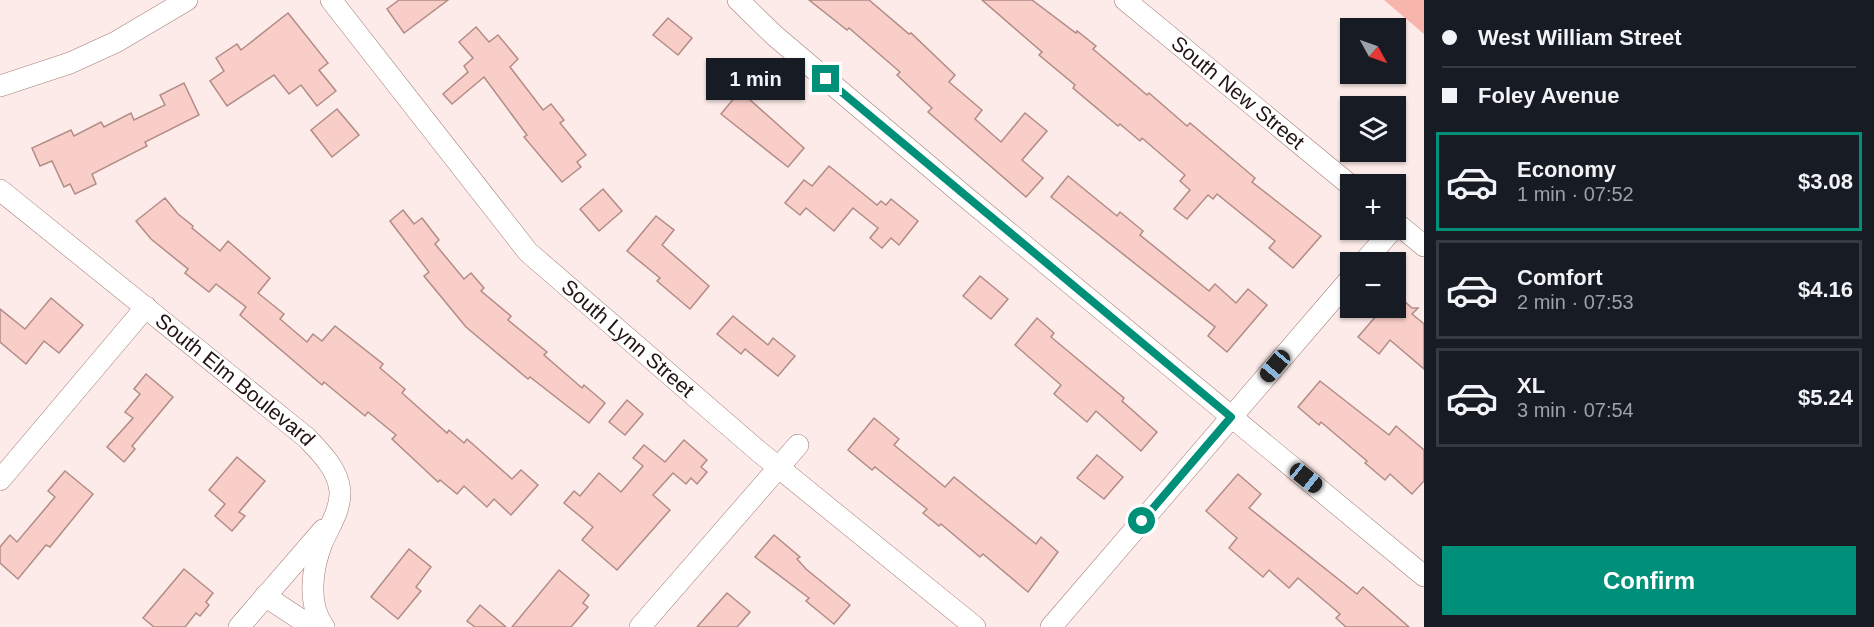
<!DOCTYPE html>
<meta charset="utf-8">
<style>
body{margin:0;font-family:Helvetica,sans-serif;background:#242831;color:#f1f3f6;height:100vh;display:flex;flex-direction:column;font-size:22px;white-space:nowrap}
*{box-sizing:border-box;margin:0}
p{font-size:20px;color:#9ea1a6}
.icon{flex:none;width:33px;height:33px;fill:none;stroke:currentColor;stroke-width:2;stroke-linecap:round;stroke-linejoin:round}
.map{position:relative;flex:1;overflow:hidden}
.drawer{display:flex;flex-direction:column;background:#171b24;width:450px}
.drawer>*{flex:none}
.top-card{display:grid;align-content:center;height:132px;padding:0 18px;background:#171b24}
.needle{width:39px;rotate:130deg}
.fabs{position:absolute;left:1340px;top:18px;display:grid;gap:12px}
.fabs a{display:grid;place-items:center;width:66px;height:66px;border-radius:0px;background:#171b24;box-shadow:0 2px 4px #0004;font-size:30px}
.end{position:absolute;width:27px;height:27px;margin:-14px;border:8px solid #00907a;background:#fff;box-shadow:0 0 0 3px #fff}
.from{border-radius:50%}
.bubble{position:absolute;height:42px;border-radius:0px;background:#171b24;box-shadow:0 2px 4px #0004;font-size:20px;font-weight:800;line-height:42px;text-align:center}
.car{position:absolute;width:18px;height:36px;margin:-18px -9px;border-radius:8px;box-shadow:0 0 4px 2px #0007;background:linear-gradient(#222 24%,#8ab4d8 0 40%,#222 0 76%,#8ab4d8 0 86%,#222 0)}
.top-card b{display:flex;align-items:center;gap:21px;height:57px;font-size:22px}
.top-card b+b{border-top:2px solid #363941}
.top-card i{width:15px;height:15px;background:#f1f3f6}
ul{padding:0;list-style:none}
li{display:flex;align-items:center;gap:18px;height:99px;margin:0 12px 9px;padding:0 6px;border:3px solid #363941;border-radius:0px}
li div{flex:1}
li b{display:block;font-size:22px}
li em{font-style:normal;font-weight:800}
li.active{border-color:#00907a}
li>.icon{width:54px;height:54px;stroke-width:1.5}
.cta{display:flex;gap:12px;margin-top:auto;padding:12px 18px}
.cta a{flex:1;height:69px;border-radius:0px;background:#00907a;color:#fff;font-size:24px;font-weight:800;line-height:69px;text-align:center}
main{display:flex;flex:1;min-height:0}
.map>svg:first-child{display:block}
.green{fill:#f8b5ac}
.building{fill:#facec8;stroke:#b28c86;stroke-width:1.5}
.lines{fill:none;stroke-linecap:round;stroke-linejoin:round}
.street-casing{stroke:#a27d77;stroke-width:22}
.street{stroke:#fff;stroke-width:21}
.route{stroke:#00907a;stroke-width:8}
.labels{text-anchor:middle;stroke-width:4.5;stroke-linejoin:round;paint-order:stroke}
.street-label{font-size:21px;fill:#221412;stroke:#fcfcfc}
</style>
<main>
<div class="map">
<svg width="1424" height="627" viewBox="0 0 1424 627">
<rect width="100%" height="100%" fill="#fcebe8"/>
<path class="green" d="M 1384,0 L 1424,0 L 1424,34 Z"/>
<g class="building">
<path d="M 399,0 L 448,0 L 404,33 L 387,9 Z"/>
<path d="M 809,0 L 869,0 L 909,34 L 911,33 L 955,75 L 949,82 L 982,110 L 975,119 L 1001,142 L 1025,113 L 1047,131 L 1022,160 L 1043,178 L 1026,197 L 928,112 L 932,108 L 897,75 L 900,72 L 849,28 L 847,30 Z"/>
<path d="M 982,0 L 1032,0 L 1076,33 L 1077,31 L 1096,46 L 1093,49 L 1147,95 L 1149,93 L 1187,126 L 1190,123 L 1255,178 L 1252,182 L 1321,236 L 1293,268 L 1269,248 L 1275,241 L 1217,194 L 1213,199 L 1208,195 L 1187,219 L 1174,209 L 1190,190 L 1180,181 L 1185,175 L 1142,138 L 1140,141 L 1120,124 L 1118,126 L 1073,88 L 1075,85 L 1039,55 L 1042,52 Z"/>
<path d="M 288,13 L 328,63 L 319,70 L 336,91 L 317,106 L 301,85 L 289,94 L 274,75 L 227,106 L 210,81 L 224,71 L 216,58 L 237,44 L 241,50 Z"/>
<path d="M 668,18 L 692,38 L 678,55 L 653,35 Z"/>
<path d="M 476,27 L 489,42 L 498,35 L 518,59 L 510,67 L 543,110 L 551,104 L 564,120 L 560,123 L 586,155 L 577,162 L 581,167 L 562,182 L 524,137 L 527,135 L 484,77 L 452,104 L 443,94 L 468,72 L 464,66 L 473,58 L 459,42 Z"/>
<path d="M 184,83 L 199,115 L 145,142 L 147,146 L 92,174 L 96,184 L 75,194 L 70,184 L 64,187 L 52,161 L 40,166 L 32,148 L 71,130 L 74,136 L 101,122 L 104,127 L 131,113 L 134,120 L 165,105 L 160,95 Z"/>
<path d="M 740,91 L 804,148 L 788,167 L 721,114 Z"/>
<path d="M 337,109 L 359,135 L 332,157 L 311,130 Z"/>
<path d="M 829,166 L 877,205 L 881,201 L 886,205 L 891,199 L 918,221 L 899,245 L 891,238 L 882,248 L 870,238 L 878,228 L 853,208 L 834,231 L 806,208 L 800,215 L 785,203 L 804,180 L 812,186 Z"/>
<path d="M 1068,176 L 1117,216 L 1120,212 L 1143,231 L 1140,235 L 1209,291 L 1215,284 L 1236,303 L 1248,289 L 1267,305 L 1227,352 L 1208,336 L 1215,327 L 1051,197 Z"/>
<path d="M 603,189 L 622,211 L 599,231 L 580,209 Z"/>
<path d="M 165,198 L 178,214 L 193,226 L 192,228 L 220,251 L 228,241 L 270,278 L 258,293 L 284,314 L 280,319 L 307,342 L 313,334 L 322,341 L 335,326 L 383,364 L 380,368 L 405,389 L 402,393 L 447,433 L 449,430 L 464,443 L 467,439 L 512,479 L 521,470 L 538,485 L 511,515 L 494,499 L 487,507 L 464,486 L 457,494 L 440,480 L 438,482 L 392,439 L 396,435 L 368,412 L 365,416 L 324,382 L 322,385 L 240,315 L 246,307 L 216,284 L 209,292 L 185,273 L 188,269 L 151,239 L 136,221 Z"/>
<path d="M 403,210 L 414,224 L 422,218 L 439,240 L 435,244 L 464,279 L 471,273 L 484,288 L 481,291 L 511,316 L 508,320 L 547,352 L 544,355 L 582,388 L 584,385 L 605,403 L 589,423 L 530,377 L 528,379 L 466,327 L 424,276 L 429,272 L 390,221 Z"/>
<path d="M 656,216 L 674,230 L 662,245 L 709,286 L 690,309 L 657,281 L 660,278 L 627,251 Z"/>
<path d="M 980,276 L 1008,299 L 991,319 L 963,296 Z"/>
<path d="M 1395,293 L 1412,308 L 1418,308 L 1412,314 L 1424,324 L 1424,369 L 1390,340 L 1379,354 L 1358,337 L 1383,308 L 1395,308 Z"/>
<path d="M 51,298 L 83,325 L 59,353 L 44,341 L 26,364 L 0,342 L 0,309 L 25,329 Z"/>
<path d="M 733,316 L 768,345 L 773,338 L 795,356 L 778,376 L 745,349 L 741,354 L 717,334 Z"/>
<path d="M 1037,318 L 1054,333 L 1051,337 L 1124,398 L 1122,401 L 1157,432 L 1141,451 L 1096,411 L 1087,422 L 1054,394 L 1061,385 L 1015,345 Z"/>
<path d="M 146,374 L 173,397 L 132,446 L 135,449 L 124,462 L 107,447 L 133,418 L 125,412 L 140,394 L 134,389 Z"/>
<path d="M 1320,381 L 1389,435 L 1396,426 L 1424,450 L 1424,481 L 1412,494 L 1390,474 L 1385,480 L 1365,463 L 1367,461 L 1321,422 L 1319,425 L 1298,407 Z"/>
<path d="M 627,400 L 643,414 L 625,435 L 609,422 Z"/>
<path d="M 874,418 L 899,439 L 894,445 L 945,487 L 954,477 L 1036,544 L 1041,537 L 1058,552 L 1028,592 L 983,554 L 980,557 L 941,524 L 939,526 L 923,513 L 927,509 L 875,467 L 872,470 L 848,450 Z"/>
<path d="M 684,440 L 707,460 L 701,467 L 707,472 L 697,484 L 691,478 L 686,484 L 673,473 L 653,495 L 670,510 L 617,570 L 582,540 L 593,527 L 564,503 L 574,491 L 580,496 L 599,473 L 621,492 L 643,466 L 633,458 L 644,445 L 665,462 Z"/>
<path d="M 1097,455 L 1123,477 L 1104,499 L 1077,478 Z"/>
<path d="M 237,457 L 265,481 L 239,512 L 245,516 L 232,531 L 215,516 L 225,504 L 209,490 Z"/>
<path d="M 65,471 L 93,494 L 50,547 L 46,545 L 18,579 L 0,563 L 0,547 L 10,535 L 17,542 L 55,497 L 48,491 Z"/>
<path d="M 1238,474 L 1261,494 L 1249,508 L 1357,594 L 1363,587 L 1409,627 L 1346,627 L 1336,618 L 1340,614 L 1298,578 L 1289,588 L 1269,570 L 1263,577 L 1229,548 L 1237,538 L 1206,511 Z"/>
<path d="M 774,535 L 800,557 L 797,559 L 806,569 L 850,605 L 834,624 L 806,601 L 809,598 L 755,557 Z"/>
<path d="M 409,549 L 431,567 L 416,587 L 421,591 L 398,619 L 371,597 Z"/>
<path d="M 184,569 L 213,593 L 206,602 L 209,605 L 200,616 L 196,613 L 185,627 L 154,627 L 143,618 Z"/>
<path d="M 559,570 L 589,595 L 583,603 L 588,607 L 571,627 L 512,627 Z"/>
<path d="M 727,593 L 750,612 L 737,627 L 697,627 Z"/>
<path d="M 480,605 L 506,627 L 475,627 L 467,621 Z"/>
</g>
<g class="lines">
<g class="street-casing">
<g id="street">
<path id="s1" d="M 331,0 L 528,252 L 757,450 L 975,627"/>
<path d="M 738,0 L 775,36 L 962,194 L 1424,576"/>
<path id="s2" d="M 1125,0 L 1350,185"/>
<path d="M 0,86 L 70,63 L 116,42 L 187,0"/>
<path id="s3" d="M 0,190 L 307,438 C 321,453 338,469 340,491 C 341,510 329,527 322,543 C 312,569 307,604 324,627"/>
<path d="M 1395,222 L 1424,246"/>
<path d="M 1364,262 L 1392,230"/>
<path d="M 0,480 L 146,307"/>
<path d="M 265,596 L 312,627"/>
<path d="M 239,627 L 323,530"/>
<path d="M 640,627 L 798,445"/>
<path d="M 1051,627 L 1350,279"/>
</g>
</g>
<use href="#street" class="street"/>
</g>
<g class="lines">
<path class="route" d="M 826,79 L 1231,417 L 1142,521"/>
</g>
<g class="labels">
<g class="street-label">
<text dy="7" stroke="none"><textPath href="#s2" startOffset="146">South New Street</textPath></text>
<text dy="7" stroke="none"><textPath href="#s1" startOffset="452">South Lynn Street</textPath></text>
<text dy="7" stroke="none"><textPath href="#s3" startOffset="302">South Elm Boulevard</textPath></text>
</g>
</g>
</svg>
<div class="fabs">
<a><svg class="needle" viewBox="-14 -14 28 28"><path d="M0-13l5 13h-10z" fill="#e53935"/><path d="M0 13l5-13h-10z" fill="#9ea1a6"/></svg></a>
<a><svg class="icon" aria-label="layers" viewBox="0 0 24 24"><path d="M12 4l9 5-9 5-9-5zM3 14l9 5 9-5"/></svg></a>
<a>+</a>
<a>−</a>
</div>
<i class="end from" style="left:1142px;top:521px"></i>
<i class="end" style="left:826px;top:79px"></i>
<div class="bubble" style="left:706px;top:58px;width:99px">1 min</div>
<i class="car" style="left:1275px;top:366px;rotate:220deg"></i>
<i class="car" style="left:1306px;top:478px;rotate:129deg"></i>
</div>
<section class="drawer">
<div class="top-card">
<b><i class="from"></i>West William Street</b>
<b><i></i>Foley Avenue</b>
</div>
<ul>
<li class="active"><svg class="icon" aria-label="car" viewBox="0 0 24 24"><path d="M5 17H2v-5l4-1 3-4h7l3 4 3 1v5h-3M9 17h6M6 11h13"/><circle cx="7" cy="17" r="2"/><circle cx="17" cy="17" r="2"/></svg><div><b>Economy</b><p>1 min · 07:52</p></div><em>$3.08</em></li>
<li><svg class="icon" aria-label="car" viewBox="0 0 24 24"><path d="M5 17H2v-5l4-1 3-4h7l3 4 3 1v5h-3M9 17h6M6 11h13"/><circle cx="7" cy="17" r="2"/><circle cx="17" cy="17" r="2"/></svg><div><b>Comfort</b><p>2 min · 07:53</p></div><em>$4.16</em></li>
<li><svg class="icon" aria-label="car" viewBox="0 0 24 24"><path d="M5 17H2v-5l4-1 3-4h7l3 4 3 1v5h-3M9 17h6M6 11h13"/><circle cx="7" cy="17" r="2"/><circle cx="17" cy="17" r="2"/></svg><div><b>XL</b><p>3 min · 07:54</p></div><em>$5.24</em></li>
</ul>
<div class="cta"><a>Confirm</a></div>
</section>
</main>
